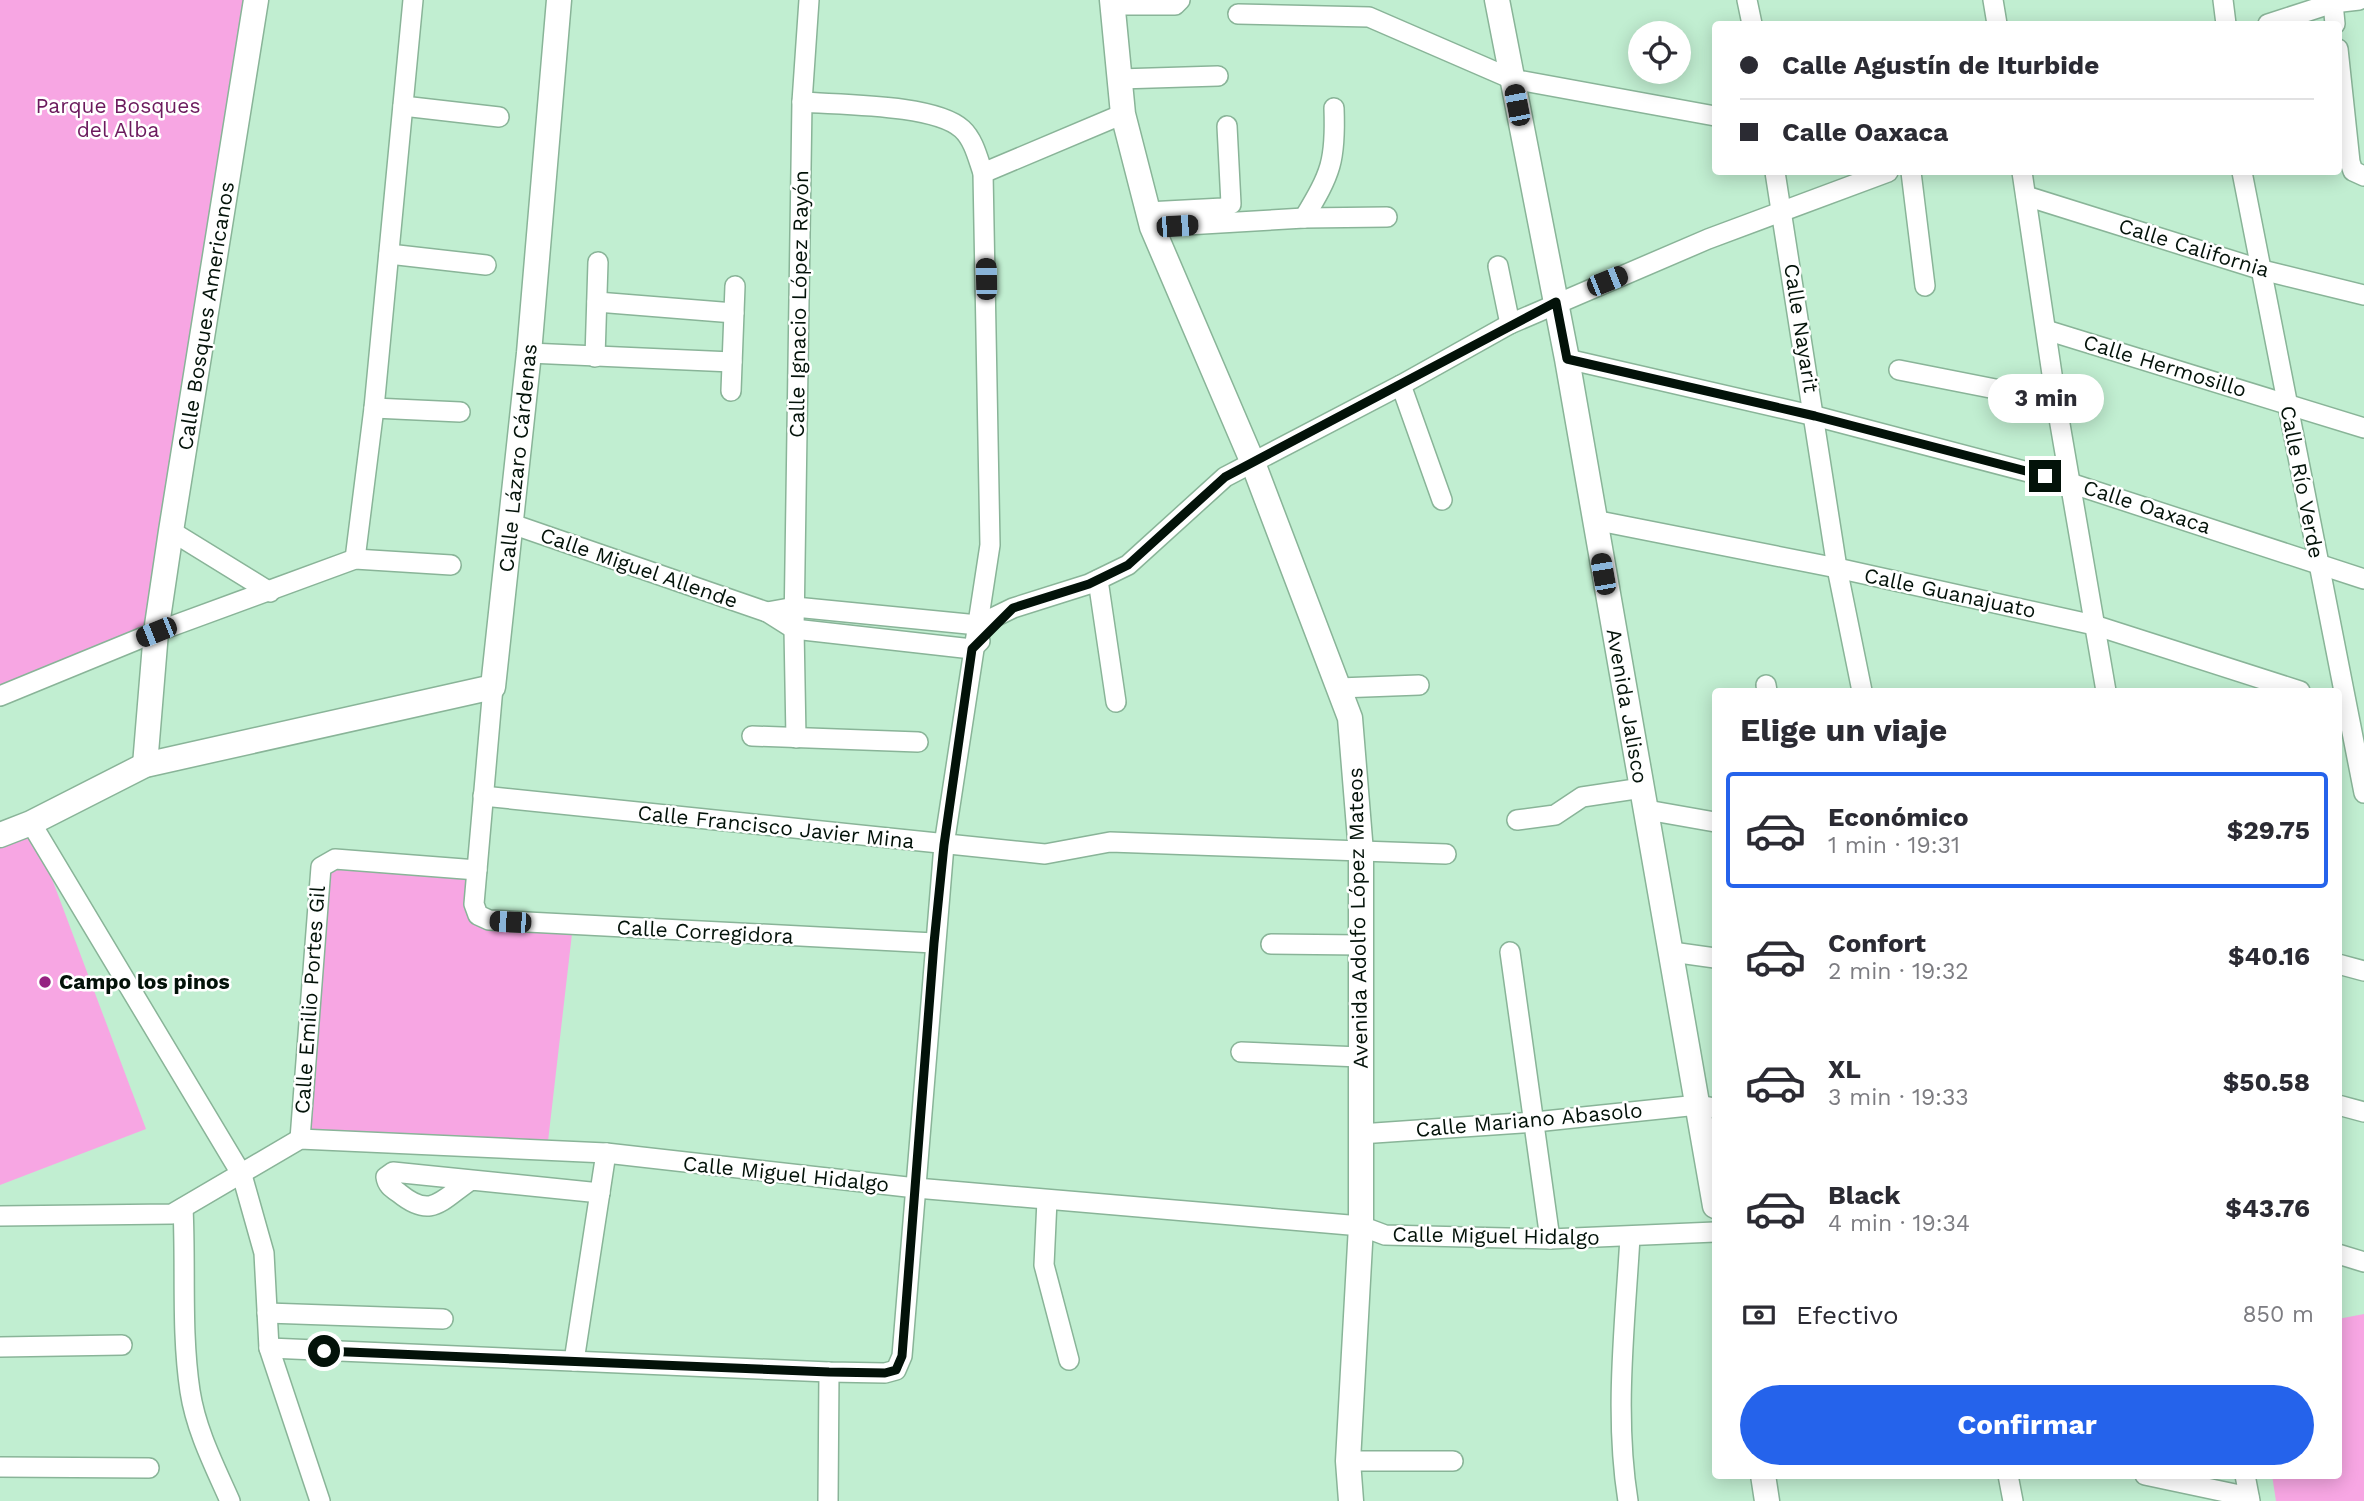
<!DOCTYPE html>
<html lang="es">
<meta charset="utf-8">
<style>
body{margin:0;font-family:"Work Sans",sans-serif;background:#f7f7f7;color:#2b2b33;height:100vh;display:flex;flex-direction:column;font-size:26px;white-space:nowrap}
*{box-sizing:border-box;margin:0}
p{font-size:23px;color:#7c7c81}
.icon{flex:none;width:38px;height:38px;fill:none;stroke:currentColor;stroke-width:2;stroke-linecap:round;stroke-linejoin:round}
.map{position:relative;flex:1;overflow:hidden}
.sheet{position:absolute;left:1712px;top:688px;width:630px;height:791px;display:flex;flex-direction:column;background:#fff;border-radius:7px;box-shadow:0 4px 18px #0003}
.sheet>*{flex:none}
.hud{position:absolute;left:1712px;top:21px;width:630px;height:154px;border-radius:7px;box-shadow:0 4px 18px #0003;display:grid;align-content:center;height:154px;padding:0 28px;background:#fff}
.tools{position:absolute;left:1628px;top:21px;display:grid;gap:14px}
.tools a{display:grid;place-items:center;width:63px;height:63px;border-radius:50%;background:#fff;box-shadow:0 4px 18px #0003;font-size:35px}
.end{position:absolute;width:32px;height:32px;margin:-16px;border:9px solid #031209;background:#fff;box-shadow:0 0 0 4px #fff}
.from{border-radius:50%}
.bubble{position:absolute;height:49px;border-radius:24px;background:#fff;box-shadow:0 4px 18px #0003;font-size:23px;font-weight:700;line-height:49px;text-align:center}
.car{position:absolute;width:21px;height:42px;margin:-21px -10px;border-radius:9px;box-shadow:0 0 5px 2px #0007;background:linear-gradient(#222 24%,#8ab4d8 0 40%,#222 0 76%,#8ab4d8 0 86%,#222 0)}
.hud b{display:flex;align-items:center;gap:24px;height:66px;font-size:26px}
.hud b+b{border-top:2px solid #e1e1e2}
.hud i{width:18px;height:18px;background:#2b2b33}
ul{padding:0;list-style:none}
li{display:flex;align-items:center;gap:21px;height:116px;margin:0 14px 10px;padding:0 14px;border:4px solid transparent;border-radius:7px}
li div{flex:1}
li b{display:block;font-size:26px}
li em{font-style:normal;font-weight:700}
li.on{border-color:#2563eb}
li>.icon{width:63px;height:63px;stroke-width:1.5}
h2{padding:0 28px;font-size:32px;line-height:84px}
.pay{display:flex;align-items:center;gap:18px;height:77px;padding:0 28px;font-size:26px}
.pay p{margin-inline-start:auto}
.button{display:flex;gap:14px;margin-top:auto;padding:14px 28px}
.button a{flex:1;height:80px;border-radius:42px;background:#2563eb;color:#fff;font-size:28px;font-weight:700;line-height:80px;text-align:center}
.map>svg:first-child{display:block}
.green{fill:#f7a6e3}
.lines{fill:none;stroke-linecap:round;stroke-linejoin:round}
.minor-casing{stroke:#89b498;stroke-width:22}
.major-casing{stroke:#89b498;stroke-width:27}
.minor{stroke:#fff;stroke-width:19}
.major{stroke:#fff;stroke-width:24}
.route{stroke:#031209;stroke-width:9}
.poi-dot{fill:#952381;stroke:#fff;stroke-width:2.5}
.labels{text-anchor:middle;stroke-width:5;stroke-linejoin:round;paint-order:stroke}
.park-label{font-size:21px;fill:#6b1a5d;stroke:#fff}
.street-label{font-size:21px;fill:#031209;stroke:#fff}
.poi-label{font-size:21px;font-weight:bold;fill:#031209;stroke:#fff;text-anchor:start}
</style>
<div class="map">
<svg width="2364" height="1501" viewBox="0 0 2364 1501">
<rect width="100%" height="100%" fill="#c1eed1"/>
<g class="green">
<path d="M 0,0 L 256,0 L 156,632 L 0,696 Z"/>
<path d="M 31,823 L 146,1129 L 0,1185 L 0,835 Z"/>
<path d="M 325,862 L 477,870 L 478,914 L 573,925 L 547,1150 L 300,1139 Z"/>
<path d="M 2364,1314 L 2364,1501 L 2276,1501 L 2272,1475 L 2338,1475 L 2338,1319 Z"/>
</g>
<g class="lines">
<g class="minor-casing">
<g id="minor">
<path d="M 1747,0 L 1752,24"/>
<path d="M 1993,0 L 1997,24"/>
<path d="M 2223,0 L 2226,24"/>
<path d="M 2333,3 L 2335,24"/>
<path d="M 1112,5 L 1175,5 L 1180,0"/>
<path d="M 1238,14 L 1369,17 L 1512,79 L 1715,116"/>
<path d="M 2268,24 L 2333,3 L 2359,0"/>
<path d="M 2338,49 L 2350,162 L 2353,171 L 2364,176"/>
<path d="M 1119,79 L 1218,76"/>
<path d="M 403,106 L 499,117"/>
<path d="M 1775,172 L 1837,568 L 1862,691"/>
<path d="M 1911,172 L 1925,286"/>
<path d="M 2022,172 L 2056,401 L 2106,691"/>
<path d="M 2242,172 L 2364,793"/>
<path d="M 983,173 L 1123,114"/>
<path d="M 2026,196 L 2262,270 L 2364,295"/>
<path d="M 1147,212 L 1223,208 L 1231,204 L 1227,126"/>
<path d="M 1304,218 C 1331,173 1336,161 1334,108"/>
<path d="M 1152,227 L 1304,218 L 1387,217"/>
<path d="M 389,254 L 486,265"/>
<path d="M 1498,266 L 1510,324"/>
<path d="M 597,302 L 734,313"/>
<path d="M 2046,330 L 2364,428"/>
<path d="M 529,353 L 732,362"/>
<path d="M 595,357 L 598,262"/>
<path d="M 1567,359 L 1815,416 L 2070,483 L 2364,579"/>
<path d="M 1899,370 L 2056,401"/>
<path d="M 1401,385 L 1442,500"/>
<path d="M 731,391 L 735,286"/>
<path d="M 374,408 L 460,412"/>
<path d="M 1594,520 L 1837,568 L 2094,625 L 2300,691"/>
<path d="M 512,524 L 767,612 L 794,629 L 972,649 L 980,641"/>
<path d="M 171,531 L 270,592"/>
<path d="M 355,559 L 374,408 L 413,0"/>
<path d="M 1098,580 L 1116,702"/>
<path d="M 767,612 L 795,607 L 978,625 L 1013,608 L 1089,584 L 1128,565 L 1225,477 L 1401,385 L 1510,324 L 1708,239 L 1888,172"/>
<path d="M 1766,685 L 1767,691"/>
<path d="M 493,687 L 474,904 L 478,915 L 489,920 L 934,943"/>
<path d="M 1339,688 L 1419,685"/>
<path d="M 0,696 L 156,632 L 355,559 L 451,565"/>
<path d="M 752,736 L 918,742"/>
<path d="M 796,738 L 794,629 L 802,102 L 809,0"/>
<path d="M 483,796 L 1045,854 L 1110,842 L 1446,854"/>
<path d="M 1647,810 L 1715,822"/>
<path d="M 1517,820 L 1555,815 L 1582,797 L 1642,788"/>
<path d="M 31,823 L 242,1175 L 264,1253 L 269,1348 L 320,1501"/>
<path d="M 1271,944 L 1360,945"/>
<path d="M 1510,952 L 1550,1239"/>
<path d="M 1672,952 L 1715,958"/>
<path d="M 2338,964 L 2364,971"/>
<path d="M 1241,1052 L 1360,1057"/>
<path d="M 2338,1105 L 2364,1112"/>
<path d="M 1360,1134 L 1535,1122 L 1698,1105 L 1715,1108"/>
<path d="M 300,1139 L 321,867 L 335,859 L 477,870"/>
<path d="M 471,1180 C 441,1200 432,1220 399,1193 C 392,1188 387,1185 386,1177 L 393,1172 L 600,1193"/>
<path d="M 1047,1200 L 1044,1265 L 1069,1360"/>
<path d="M 183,1208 C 186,1269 181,1331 190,1391 C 196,1430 214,1465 230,1501"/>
<path d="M 0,1216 L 172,1214 L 300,1139 L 606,1153 L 916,1188 L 1361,1226 L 1385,1235 L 1550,1239 L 1715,1232"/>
<path d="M 2338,1254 L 2364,1262"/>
<path d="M 267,1313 L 443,1319"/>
<path d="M 0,1347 L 122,1345"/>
<path d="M 269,1348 L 829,1372 L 885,1373 L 896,1370 L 902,1356 L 944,845 L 990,545 L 983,173 C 978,159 974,140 962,129 C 935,104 841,105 802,102"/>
<path d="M 574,1361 L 606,1153"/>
<path d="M 1348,1461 L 1453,1461"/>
<path d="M 0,1467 L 149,1468"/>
<path d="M 2008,1475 L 2013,1501"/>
<path d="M 2145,1475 L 2249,1497"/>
<path d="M 2245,1475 L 2250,1501"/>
<path d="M 828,1501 L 829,1372"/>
<path d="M 1628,1501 C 1614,1415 1625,1324 1630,1237"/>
</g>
</g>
<g class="major-casing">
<g id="major">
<path d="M 1112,0 L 1123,114 L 1152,227 L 1253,463 L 1350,718 L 1361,852 L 1361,1226 L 1348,1461 L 1351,1501"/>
<path d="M 1497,0 L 1567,359 L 1715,1206"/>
<path d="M 145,765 L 156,632 L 171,531 L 256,0"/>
<path d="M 0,835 L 31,823 L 145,765 L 493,687 L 529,353 L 559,0"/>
<path d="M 1763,1475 L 1767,1501"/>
</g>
</g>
<use href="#minor" class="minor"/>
<use href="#major" class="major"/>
</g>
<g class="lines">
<path class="route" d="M 324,1351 L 829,1372 L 885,1373 L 896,1370 L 902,1356 L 934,943 L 944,845 L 972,649 L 1013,608 L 1089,584 L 1128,565 L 1225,477 L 1556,302 L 1567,359 L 1815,416 L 2045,476"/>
</g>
<circle class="poi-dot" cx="45" cy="982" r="7"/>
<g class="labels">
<g class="park-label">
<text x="118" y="113">Parque Bosques<tspan x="118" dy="24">del Alba</tspan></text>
</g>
<g class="street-label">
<text transform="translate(2194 248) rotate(17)" y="7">Calle California</text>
<text transform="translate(799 304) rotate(-89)" y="7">Calle Ignacio López Rayón</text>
<text transform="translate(206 316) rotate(-81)" y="7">Calle Bosques Americanos</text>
<text transform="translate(1801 328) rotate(81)" y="7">Calle Nayarit</text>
<text transform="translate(2165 366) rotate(17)" y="7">Calle Hermosillo</text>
<text transform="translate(518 458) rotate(-84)" y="7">Calle Lázaro Cárdenas</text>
<text transform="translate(2302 482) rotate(79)" y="7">Calle Río Verde</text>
<text transform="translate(2147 507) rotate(18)" y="7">Calle Oaxaca</text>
<text transform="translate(639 568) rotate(19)" y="7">Calle Miguel Allende</text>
<text transform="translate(1950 593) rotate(12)" y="7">Calle Guanajuato</text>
<text transform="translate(1627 706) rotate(80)" y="7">Avenida Jalisco</text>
<text transform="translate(776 827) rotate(6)" y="7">Calle Francisco Javier Mina</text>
<text transform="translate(1358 918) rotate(-91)" y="7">Avenida Adolfo López Mateos</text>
<text transform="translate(705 932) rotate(3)" y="7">Calle Corregidora</text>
<text transform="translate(310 1000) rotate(-86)" y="7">Calle Emilio Portes Gil</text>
<text transform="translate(1529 1120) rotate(-5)" y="7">Calle Mariano Abasolo</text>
<text transform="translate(786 1174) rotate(6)" y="7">Calle Miguel Hidalgo</text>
<text transform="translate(1496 1236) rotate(1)" y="7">Calle Miguel Hidalgo</text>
</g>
<g class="poi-label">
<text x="59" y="989">Campo los pinos</text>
</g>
</g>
</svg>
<div class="tools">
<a><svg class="icon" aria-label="locate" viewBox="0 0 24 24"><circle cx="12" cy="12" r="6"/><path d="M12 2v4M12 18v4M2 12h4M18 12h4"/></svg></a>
</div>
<i class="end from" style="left:324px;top:1351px"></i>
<i class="end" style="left:2045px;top:476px"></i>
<div class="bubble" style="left:1988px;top:374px;width:116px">3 min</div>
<i class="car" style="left:1517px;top:105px;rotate:349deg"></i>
<i class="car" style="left:1177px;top:226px;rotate:86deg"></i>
<i class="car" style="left:986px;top:279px;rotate:359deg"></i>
<i class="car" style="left:1607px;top:281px;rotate:68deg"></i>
<i class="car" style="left:1603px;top:574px;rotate:350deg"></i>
<i class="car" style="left:156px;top:632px;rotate:248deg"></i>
<i class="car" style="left:510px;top:922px;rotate:273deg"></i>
<div class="hud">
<b><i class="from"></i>Calle Agustín de Iturbide</b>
<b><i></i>Calle Oaxaca</b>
</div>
<section class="sheet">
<h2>Elige un viaje</h2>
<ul>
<li class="on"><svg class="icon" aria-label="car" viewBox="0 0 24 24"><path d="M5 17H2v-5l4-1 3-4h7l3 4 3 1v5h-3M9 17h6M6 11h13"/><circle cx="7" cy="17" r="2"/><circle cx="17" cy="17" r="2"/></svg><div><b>Económico</b><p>1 min · 19:31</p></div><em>$29.75</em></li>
<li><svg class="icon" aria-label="car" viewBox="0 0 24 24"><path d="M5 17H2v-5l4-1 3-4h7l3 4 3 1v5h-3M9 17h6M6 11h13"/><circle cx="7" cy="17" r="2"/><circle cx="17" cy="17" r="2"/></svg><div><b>Confort</b><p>2 min · 19:32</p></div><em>$40.16</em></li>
<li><svg class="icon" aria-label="car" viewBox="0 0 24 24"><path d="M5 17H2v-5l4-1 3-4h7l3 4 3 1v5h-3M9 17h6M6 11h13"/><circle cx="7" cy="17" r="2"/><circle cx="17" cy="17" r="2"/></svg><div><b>XL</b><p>3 min · 19:33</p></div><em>$50.58</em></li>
<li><svg class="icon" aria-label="car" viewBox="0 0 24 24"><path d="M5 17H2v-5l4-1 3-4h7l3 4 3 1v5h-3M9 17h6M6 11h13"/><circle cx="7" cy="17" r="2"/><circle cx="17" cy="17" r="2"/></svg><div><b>Black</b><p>4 min · 19:34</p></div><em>$43.76</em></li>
</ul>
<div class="pay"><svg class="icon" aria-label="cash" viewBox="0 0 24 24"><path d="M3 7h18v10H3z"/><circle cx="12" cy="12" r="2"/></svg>Efectivo<p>850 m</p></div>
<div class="button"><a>Confirmar</a></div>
</section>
</div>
